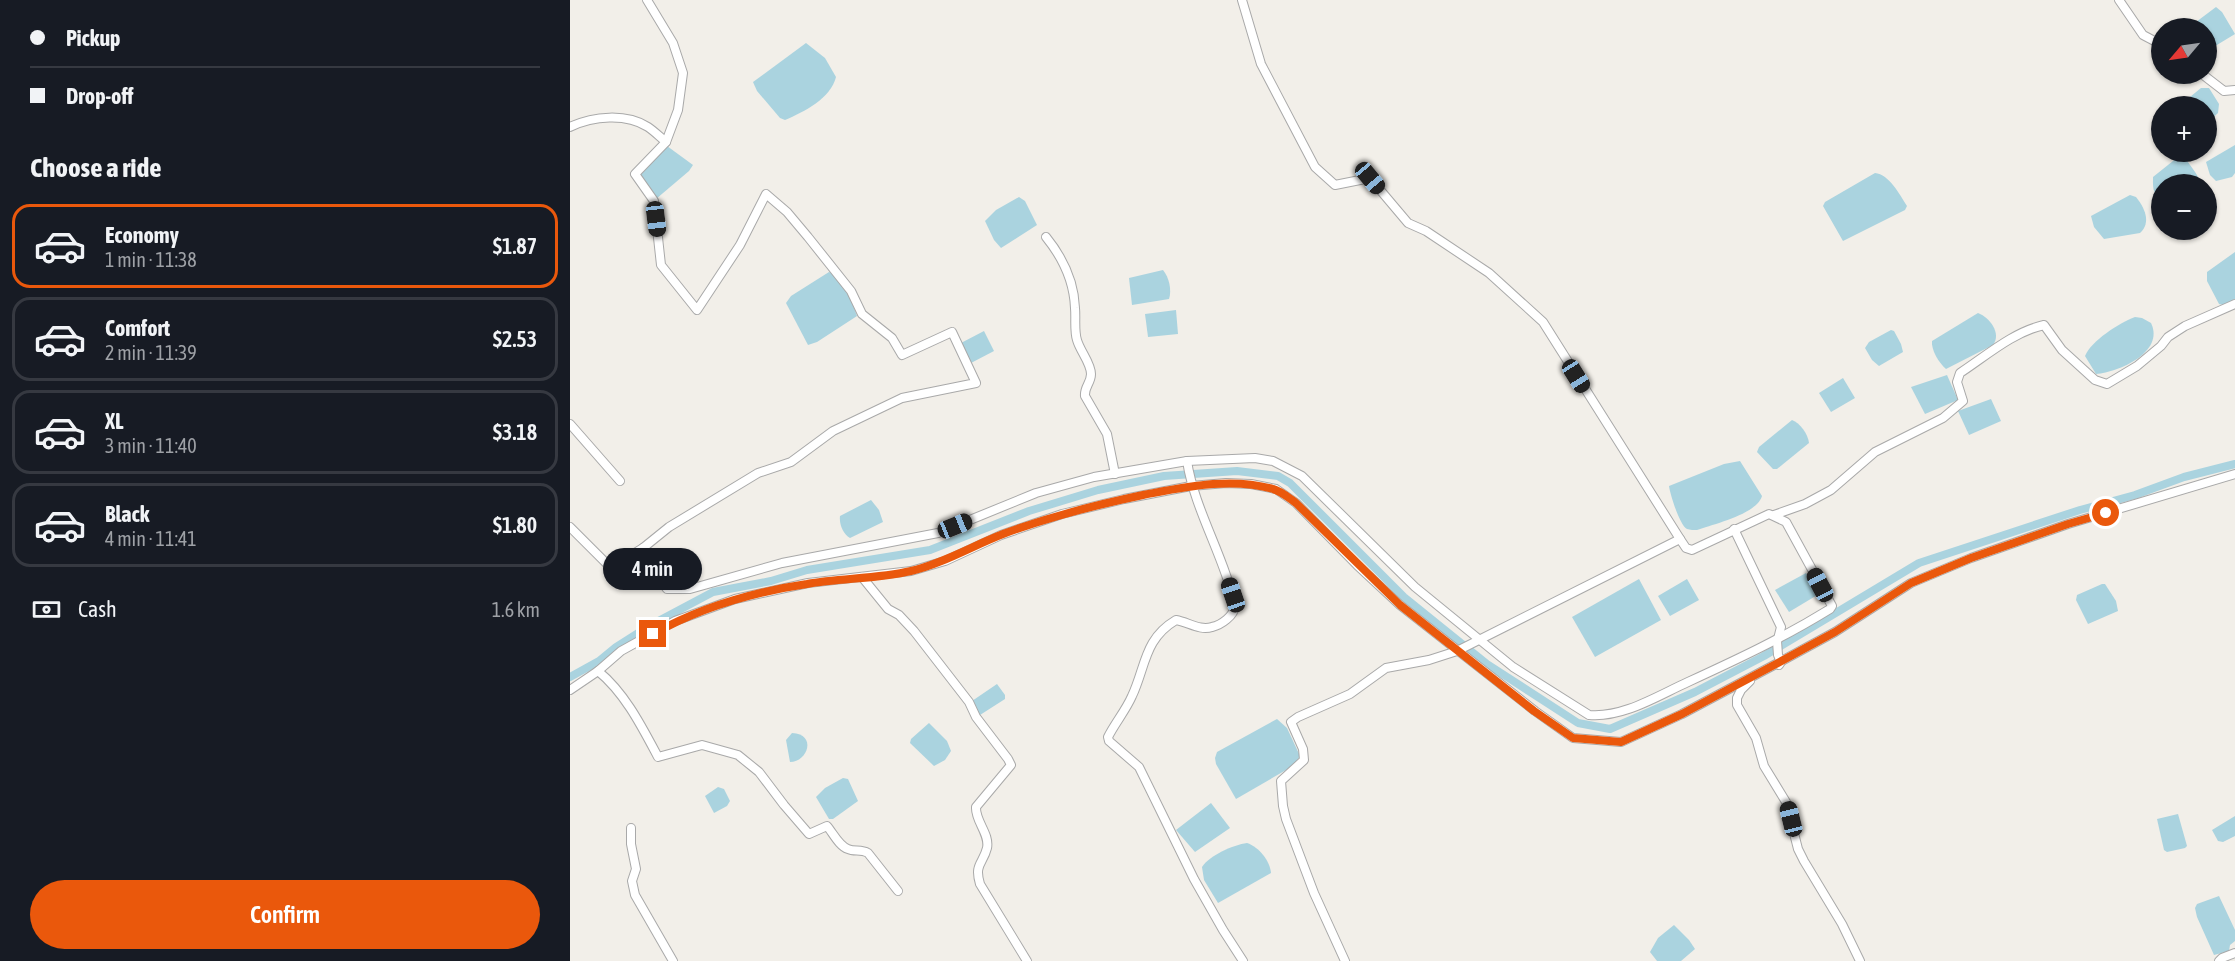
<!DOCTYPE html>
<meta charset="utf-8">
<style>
body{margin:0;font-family:"Asap Condensed",sans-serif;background:#242831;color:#f1f3f6;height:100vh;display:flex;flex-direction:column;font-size:22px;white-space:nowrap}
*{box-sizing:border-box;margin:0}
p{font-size:20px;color:#9ea1a6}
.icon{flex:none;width:33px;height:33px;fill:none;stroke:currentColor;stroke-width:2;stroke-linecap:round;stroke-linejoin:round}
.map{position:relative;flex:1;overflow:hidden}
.panel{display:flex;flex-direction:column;background:#171b24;width:570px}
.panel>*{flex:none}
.hud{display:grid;align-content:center;height:132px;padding:0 30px;background:#171b24}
.needle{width:39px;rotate:241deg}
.controls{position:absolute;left:1581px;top:18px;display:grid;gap:12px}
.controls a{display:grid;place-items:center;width:66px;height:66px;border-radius:50%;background:#171b24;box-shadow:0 2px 4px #0004;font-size:30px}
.end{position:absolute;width:27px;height:27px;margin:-14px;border:8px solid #ea580c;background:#fff;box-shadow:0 0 0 3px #fff}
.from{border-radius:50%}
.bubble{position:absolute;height:42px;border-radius:21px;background:#171b24;box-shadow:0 2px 4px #0004;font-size:20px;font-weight:600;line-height:42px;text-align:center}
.car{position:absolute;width:18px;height:36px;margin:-18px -9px;border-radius:8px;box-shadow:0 0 4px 2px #0007;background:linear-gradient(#222 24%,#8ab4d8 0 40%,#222 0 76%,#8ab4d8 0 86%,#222 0)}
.hud b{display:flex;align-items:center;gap:21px;height:57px;font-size:22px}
.hud b+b{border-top:2px solid #363941}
.hud i{width:15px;height:15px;background:#f1f3f6}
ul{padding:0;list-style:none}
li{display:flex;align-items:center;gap:18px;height:84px;margin:0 12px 9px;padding:0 18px;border:3px solid #363941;border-radius:18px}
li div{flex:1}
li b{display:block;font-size:22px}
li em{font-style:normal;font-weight:600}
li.active{border-color:#ea580c}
li>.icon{width:54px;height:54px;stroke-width:1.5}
h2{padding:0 30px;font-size:27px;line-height:72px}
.pay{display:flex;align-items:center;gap:15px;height:66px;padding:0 30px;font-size:22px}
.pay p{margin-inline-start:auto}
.action{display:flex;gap:12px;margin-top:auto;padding:12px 30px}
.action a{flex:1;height:69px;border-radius:36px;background:#ea580c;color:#fff;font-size:24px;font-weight:600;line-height:69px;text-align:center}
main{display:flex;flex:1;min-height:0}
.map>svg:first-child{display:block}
.water{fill:#aad3df}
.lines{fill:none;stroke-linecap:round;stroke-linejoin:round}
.canal{stroke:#aad3df;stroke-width:8}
.minor-casing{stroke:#a9a9a9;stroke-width:10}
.minor{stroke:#fff;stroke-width:8}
.route{stroke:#ea580c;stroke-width:8}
</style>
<main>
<section class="panel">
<div class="hud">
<b><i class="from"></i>Pickup</b>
<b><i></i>Drop-off</b>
</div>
<h2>Choose a ride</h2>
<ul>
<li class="active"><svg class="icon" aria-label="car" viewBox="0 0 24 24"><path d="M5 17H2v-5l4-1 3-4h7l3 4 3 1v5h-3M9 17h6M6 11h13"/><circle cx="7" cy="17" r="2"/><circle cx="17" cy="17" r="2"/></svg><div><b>Economy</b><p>1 min · 11:38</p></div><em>$1.87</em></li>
<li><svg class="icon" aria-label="car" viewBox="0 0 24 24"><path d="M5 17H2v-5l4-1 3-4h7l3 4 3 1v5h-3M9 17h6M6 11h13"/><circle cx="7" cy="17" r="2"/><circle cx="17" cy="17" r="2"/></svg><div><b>Comfort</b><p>2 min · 11:39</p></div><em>$2.53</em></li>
<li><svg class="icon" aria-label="car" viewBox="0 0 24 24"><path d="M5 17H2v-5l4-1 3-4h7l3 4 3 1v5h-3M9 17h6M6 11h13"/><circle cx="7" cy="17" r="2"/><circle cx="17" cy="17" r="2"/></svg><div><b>XL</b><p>3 min · 11:40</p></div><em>$3.18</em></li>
<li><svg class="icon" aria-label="car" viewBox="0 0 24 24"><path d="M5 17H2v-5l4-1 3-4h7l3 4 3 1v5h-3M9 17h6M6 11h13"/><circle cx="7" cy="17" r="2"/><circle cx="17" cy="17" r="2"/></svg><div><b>Black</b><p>4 min · 11:41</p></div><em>$1.80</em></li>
</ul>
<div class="pay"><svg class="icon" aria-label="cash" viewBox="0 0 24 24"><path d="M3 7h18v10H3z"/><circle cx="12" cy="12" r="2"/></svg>Cash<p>1.6 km</p></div>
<div class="action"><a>Confirm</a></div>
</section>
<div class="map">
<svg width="1665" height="961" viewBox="0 0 1665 961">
<rect width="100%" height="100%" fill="#f2efe9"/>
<g class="water">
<path d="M 1646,7 L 1652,12 L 1665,34 L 1637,51 L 1636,28 L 1611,28 L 1626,22 Z"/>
<path d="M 236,43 L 255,58 L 266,77 C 261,98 234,112 215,120 L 210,118 L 187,91 L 183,82 Z"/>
<path d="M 1631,88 L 1639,88 L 1649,104 L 1648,113 L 1637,123 L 1636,106 L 1609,106 Z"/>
<path d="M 1665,145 L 1665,173 L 1662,177 L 1646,181 L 1640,175 L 1636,162 Z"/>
<path d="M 97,146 L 123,165 L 119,171 L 86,199 L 67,175 Z"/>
<path d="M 1613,153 C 1617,164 1629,173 1630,184 L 1592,184 L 1591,198 C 1582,194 1583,186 1583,177 Z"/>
<path d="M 1305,173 C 1319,174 1330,195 1337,206 L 1335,210 L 1273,241 L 1253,206 L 1255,202 Z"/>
<path d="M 1560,195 L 1566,197 C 1574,207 1582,222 1570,233 L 1534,239 L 1524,227 L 1521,216 Z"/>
<path d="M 449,197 L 455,201 L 467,225 L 431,248 L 424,240 L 415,221 L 426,210 Z"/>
<path d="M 1665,252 L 1665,299 L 1653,305 L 1649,304 L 1637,281 L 1637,272 Z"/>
<path d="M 593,270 C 599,277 602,290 599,299 L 562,305 L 559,278 Z"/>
<path d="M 259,272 L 262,273 L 277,289 L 287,316 L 247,342 L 238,345 L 216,303 L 221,296 Z"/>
<path d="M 606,310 L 608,334 L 578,337 L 575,314 Z"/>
<path d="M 1408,313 C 1419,317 1432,333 1423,345 L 1376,369 C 1369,363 1361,350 1362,341 Z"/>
<path d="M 1565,317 L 1572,318 L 1581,323 C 1595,352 1549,372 1526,374 L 1515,356 C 1521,341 1549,323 1565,317 Z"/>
<path d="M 1321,330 L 1324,331 L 1331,344 L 1333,352 L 1309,366 L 1302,360 L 1295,348 L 1299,342 Z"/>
<path d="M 414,331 L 424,351 L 401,363 L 391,343 Z"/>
<path d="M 1377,375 L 1388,400 L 1355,414 L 1341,387 Z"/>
<path d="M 1273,378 L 1285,398 L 1261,412 L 1249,393 Z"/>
<path d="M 1421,399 L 1431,421 L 1399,435 L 1388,411 Z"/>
<path d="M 1222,420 C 1230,423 1238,434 1239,443 L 1207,469 L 1203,469 L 1187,452 L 1189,447 Z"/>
<path d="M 1170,461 L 1192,496 C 1187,514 1144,524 1127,530 C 1124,530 1120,530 1117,529 C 1110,526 1100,494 1099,486 L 1154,464 Z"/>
<path d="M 301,500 L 309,510 L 313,522 L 280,538 C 273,534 269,524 270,516 Z"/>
<path d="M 1236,573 L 1249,594 L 1219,612 L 1205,590 Z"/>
<path d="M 1069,579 L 1091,620 L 1025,657 L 1002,617 Z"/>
<path d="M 1117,579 L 1129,600 L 1100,616 L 1088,596 Z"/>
<path d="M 1532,584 L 1535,584 L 1546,601 L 1548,611 L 1518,624 L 1506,600 L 1507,595 Z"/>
<path d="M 427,684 L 435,695 L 435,699 L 410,715 L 402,701 Z"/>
<path d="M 707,719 L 717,728 L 730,756 L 723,766 L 666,799 L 646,764 L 645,758 L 647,752 Z"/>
<path d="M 359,723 L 377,741 L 381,751 L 375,760 L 364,766 L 340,743 L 341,739 Z"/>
<path d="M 222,733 C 247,734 238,762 220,762 L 216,740 Z"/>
<path d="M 273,778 L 278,779 L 288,801 L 263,819 L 259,819 L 246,797 L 255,788 Z"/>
<path d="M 148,787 L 154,789 L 160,801 L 157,806 L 144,813 L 135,796 Z"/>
<path d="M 641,803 L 660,828 L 625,852 L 606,830 Z"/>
<path d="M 1608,814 L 1617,846 L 1615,848 L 1597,852 L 1594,850 L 1587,819 Z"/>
<path d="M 1665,816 L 1665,836 L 1653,842 L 1648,841 L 1642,830 Z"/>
<path d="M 677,843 C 689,847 700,861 701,873 L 648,903 L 634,880 L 632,867 C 640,855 663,845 677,843 Z"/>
<path d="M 1649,896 L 1665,930 L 1665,941 L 1660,945 L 1659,951 L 1644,955 L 1627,917 L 1625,908 L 1627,904 Z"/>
<path d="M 1104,925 L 1119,940 L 1125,949 L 1111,961 L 1087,961 L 1080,952 L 1088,938 Z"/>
</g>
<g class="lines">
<path class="canal" d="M 0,677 L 29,661 L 46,647 L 79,626 L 143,592 L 201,581 L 237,570 L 360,550 L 459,511 L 528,490 L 594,476 L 667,471 L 708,476 L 720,483 L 834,597 L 917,664 L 1008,723 L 1040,729 L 1125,692 L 1194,656 L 1349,563 L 1510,510 L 1565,495 L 1614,477 L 1665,464"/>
<g class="minor-casing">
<g id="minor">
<path d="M 672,0 L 691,64 L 745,167 L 765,185 L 800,178 L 838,223 L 856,231 L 919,273 L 973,322 L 1110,539 L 887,651 L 859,660 L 816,668 L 780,694 L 728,717 L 721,722 L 733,749 L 734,760 L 711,781 L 713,806 L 716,819 L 744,893 L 775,961"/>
<path d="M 1549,0 L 1573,35 L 1592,45"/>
<path d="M 1632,74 L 1654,91 L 1665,90"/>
<path d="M 0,127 C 23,116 56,113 78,127 C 84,131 90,137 96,142"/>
<path d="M 476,237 C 493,258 504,281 505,308 C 506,318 504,331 507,340 C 510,351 521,363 521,374 C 521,383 514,387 515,396 L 537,434 L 545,474"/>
<path d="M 0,424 L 50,481"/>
<path d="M 617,461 C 623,500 643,537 656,575 C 659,584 665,596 665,606 C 664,616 651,625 642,627 C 630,631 618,622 606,620 C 574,639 576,666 562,696 C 556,710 545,723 538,737 L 539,741 L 569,767 L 624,879 L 653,930 L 673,961"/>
<path d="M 1204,515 L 1235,504 L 1261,490 L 1305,452 L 1373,418 L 1393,401 L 1387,382 L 1390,373 C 1416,356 1443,332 1474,325 L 1492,350 L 1525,380 L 1537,384 L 1567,366 L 1591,346 L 1598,337 L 1615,326 L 1665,304"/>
<path d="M 0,527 L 41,568 L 73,548 L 88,577 L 97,589 L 120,589 L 212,563 L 368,533 L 466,493 L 524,477 L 617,461 L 685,458 L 703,461 L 732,476 L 845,587 L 943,667 L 1019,715 C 1053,718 1087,696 1118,682 C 1168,659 1213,638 1260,609 L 1262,606 L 1216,522 L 1199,514 L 1122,550 L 1116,548 L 1110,539"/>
<path d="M 1164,529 L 1211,627 L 1208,639"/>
<path d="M 73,548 L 99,527 L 188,473 L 221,462 L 263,431 L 332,398 L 406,383 L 382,332 L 332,355 L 322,338 L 292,314 L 281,291 L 238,237 L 217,212 L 196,194 L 170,245 L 127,310 L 91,265 L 84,201 L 65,174 L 96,142 L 108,110 L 113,73 L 103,43 L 77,0"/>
<path d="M 292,577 L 318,609 L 329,615 L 344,631 L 399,702 L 406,717 L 438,759 L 441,765 L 406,807 C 405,821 420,834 417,848 C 413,864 404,864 410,884 L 457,961"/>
<path d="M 1207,641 L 1208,655 L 1211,662 L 1209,665"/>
<path d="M 28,671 C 55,693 72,727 88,757 L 132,745 L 168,755 L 189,772 L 214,805 L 239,834 L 257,826 C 263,833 269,846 278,849 C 284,852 291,849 298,853 L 328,891"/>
<path d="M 1180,681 L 1171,690 L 1167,698 L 1167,705 L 1186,738 L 1194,766 L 1216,802 L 1228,849 L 1234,861 L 1272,924 L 1290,961"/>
<path d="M 0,690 L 28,671 L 51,651 L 105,621 L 165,599 L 238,583 L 341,571 L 375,561 L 431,535 L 492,514 L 554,499 L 621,486 L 656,483 L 681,484 L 706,489 L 726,503 L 787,565 L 830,605 L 965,711 L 1003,738 L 1051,742 L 1112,714 L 1206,664 L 1265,632 L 1341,583 L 1401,558 L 1498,524 L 1665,474"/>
<path d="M 61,828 L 61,844 L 66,869 L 62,881 L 65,895 L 103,961"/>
<path d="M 1649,961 L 1652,958 L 1665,953"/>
</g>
</g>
<use href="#minor" class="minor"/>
</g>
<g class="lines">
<path class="route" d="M 83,634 C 131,607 183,592 237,584 C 271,578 307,579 341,571 C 374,563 402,546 433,534 C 479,517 525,505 573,495 C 616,487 660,477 703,489 C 711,491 719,498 726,503 L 830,605 L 964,711 L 1003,738 L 1051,742 L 1112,714 L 1206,664 L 1265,632 L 1341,583 L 1401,558 L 1498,524 L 1536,513"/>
</g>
</svg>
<div class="controls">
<a><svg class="needle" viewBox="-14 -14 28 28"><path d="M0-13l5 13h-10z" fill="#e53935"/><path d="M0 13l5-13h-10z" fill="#9ea1a6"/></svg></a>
<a>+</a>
<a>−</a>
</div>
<i class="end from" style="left:1536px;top:513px"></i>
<i class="end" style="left:83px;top:634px"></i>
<div class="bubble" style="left:33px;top:548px;width:99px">4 min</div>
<i class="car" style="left:800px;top:178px;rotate:140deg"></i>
<i class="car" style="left:86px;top:219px;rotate:173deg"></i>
<i class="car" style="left:1006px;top:376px;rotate:148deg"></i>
<i class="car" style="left:385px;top:526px;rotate:68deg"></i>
<i class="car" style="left:1250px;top:585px;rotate:332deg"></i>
<i class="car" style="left:663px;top:595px;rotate:341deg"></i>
<i class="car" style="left:1221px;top:819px;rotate:346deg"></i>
</div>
</main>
